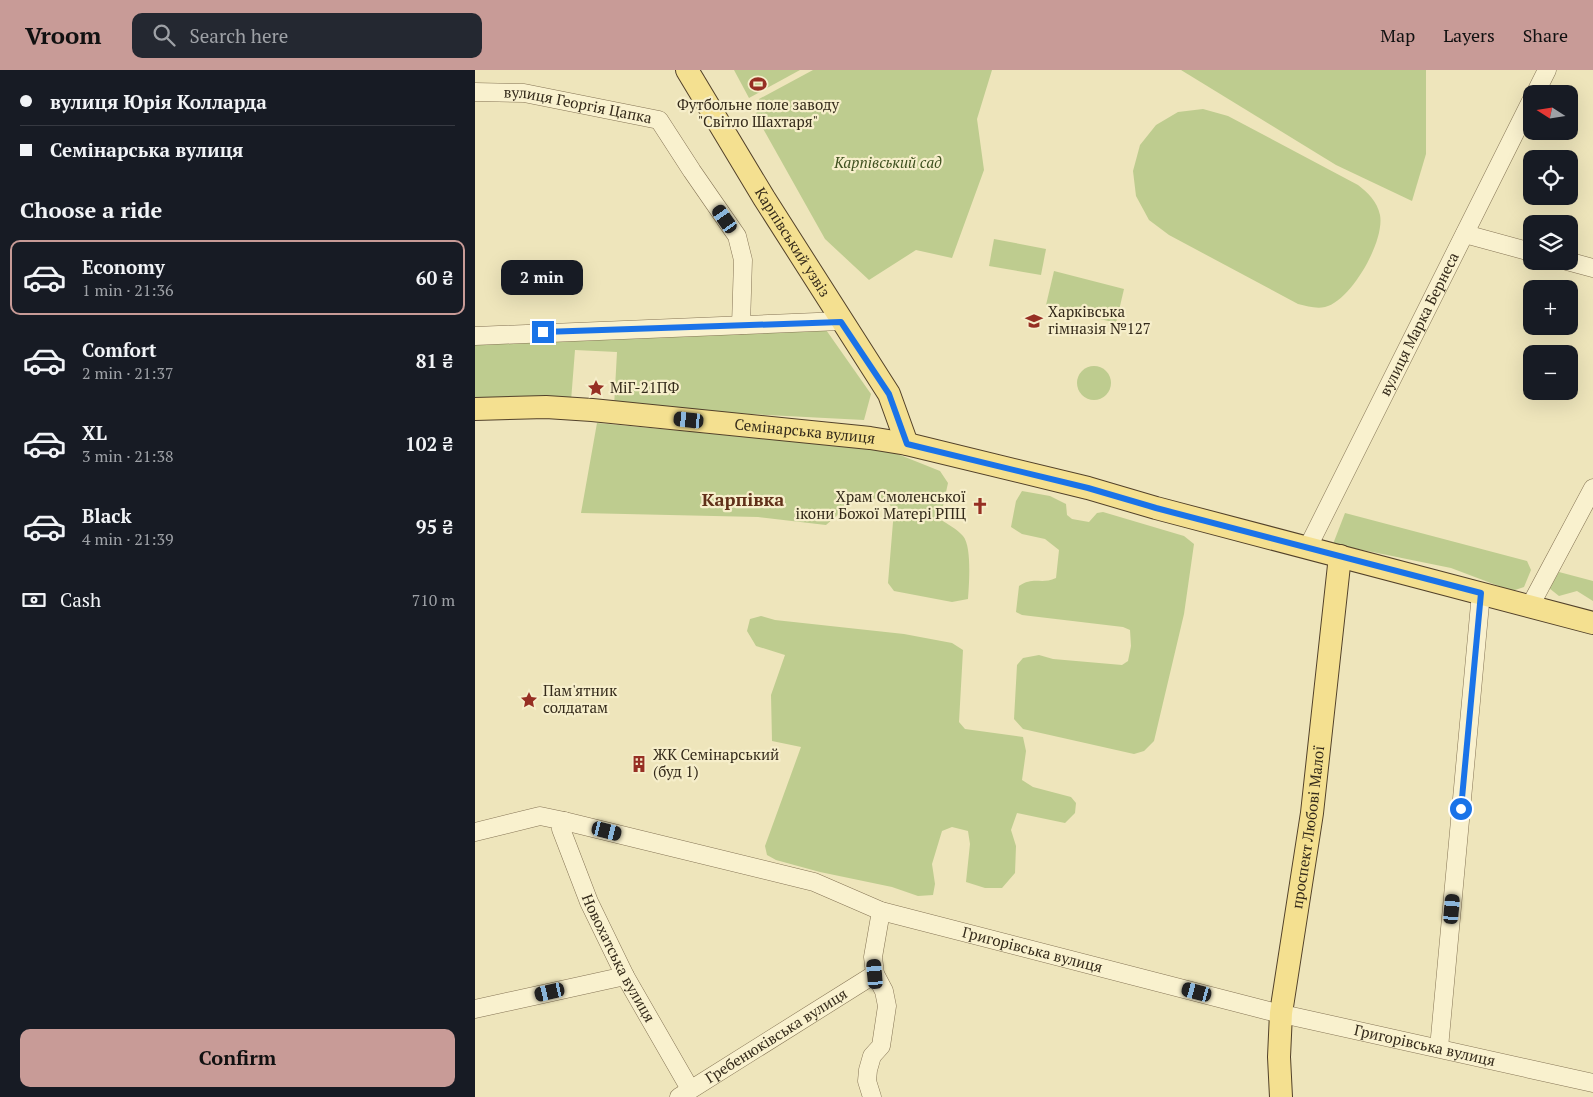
<!DOCTYPE html>
<meta charset="utf-8">
<style>
body{margin:0;font-family:"PT Serif",serif;background:#242831;color:#f1f3f6;height:100vh;display:flex;flex-direction:column;font-size:19px;white-space:nowrap}
*{box-sizing:border-box;margin:0}
p{font-size:16px;color:#9ea1a6}
.icon{flex:none;width:28px;height:28px;fill:none;stroke:currentColor;stroke-width:2;stroke-linecap:round;stroke-linejoin:round}
.map{position:relative;flex:1;overflow:hidden}
.drawer{display:flex;flex-direction:column;background:#171b24;width:475px}
.drawer>*{flex:none}
.top-card{display:grid;align-content:center;height:110px;padding:0 20px;background:#171b24}
.needle{width:32px;rotate:282deg}
.buttons{position:absolute;left:1048px;top:15px;display:grid;gap:10px}
.buttons a{display:grid;place-items:center;width:55px;height:55px;border-radius:10px;background:#171b24;box-shadow:0 5px 20px #0002;font-size:25px}
.end{position:absolute;width:22px;height:22px;margin:-11px;border:6px solid #1a73e8;background:#fff;box-shadow:0 0 0 2px #fff}
.from{border-radius:50%}
.bubble{position:absolute;height:35px;border-radius:10px;background:#171b24;box-shadow:0 5px 20px #0002;font-size:16px;font-weight:800;line-height:35px;text-align:center}
.car{position:absolute;width:15px;height:30px;margin:-15px -8px;border-radius:6px;box-shadow:0 0 4px 1px #0007;background:linear-gradient(#222 24%,#8ab4d8 0 40%,#222 0 76%,#8ab4d8 0 86%,#222 0)}
.top-card b{display:flex;align-items:center;gap:18px;height:48px;font-size:19px}
.top-card b+b{border-top:1px solid #363941}
.top-card i{width:12px;height:12px;background:#f1f3f6}
ul{padding:0;list-style:none}
li{display:flex;align-items:center;gap:15px;height:75px;margin:0 10px 8px;padding:0 10px;border:2px solid transparent;border-radius:10px}
li div{flex:1}
li b{display:block;font-size:19px}
li em{font-style:normal;font-weight:800}
li.current{border-color:#c89b97}
li>.icon{width:45px;height:45px;stroke-width:1.5}
h2{padding:0 20px;font-size:22px;line-height:60px}
.pay{display:flex;align-items:center;gap:12px;height:55px;padding:0 20px;font-size:19px}
.pay p{margin-inline-start:auto}
.action{display:flex;gap:10px;margin-top:auto;padding:10px 20px}
.action a{flex:1;height:58px;border-radius:10px;background:#c89b97;color:#111;font-size:20px;font-weight:800;line-height:58px;text-align:center}
header{display:flex;align-items:center;gap:30px;box-sizing:border-box;height:70px;padding:0 25px;background:#c89b97;color:#111}
header strong{font-size:24px}
nav{display:flex;gap:28px;margin-inline-start:auto;font-size:18px}
.search{width:350px;height:45px;background:#242831;display:flex;align-items:center;gap:12px;box-sizing:border-box;padding:0 18px;border-radius:10px;color:#9ea1a6;font-size:19px}
main{display:flex;flex:1;min-height:0}
.map>svg:first-child{display:block}
.green{fill:#becc8f}
.lines{fill:none;stroke-linecap:round;stroke-linejoin:round}
.minor-casing{stroke:#857455;stroke-width:19}
.major-casing{stroke:#52412a;stroke-width:24}
.minor{stroke:#f9f1ce;stroke-width:18}
.major{stroke:#f4e090;stroke-width:22}
.route{stroke:#1a73e8;stroke-width:6}
.labels{text-anchor:middle;stroke-width:4.5;stroke-linejoin:round;paint-order:stroke}
.poi-label{font-size:15px;fill:#342a1a;stroke:#f6eeca;text-anchor:start}
.street-label{font-size:15px;fill:#342a1a;stroke:#f6eeca}
.park-label{font-size:15px;font-style:italic;fill:#3f5120;stroke:#f6eeca}
.quarter-label{font-size:18px;font-weight:bold;fill:#613019;stroke:#f6eeca}
</style>
<header>
<strong>Vroom</strong>
<div class="search"><svg class="icon" aria-label="search" viewBox="0 0 24 24"><circle cx="10" cy="10" r="6"/><path d="M15 15l6 6"/></svg>Search here</div>
<nav><a>Map</a><a>Layers</a><a>Share</a></nav>
</header>
<main>
<section class="drawer">
<div class="top-card">
<b><i class="from"></i>вулиця Юрія Колларда</b>
<b><i></i>Семінарська вулиця</b>
</div>
<h2>Choose a ride</h2>
<ul>
<li class="current"><svg class="icon" aria-label="car" viewBox="0 0 24 24"><path d="M5 17H2v-5l4-1 3-4h7l3 4 3 1v5h-3M9 17h6M6 11h13"/><circle cx="7" cy="17" r="2"/><circle cx="17" cy="17" r="2"/></svg><div><b>Economy</b><p>1 min · 21:36</p></div><em>60 ₴</em></li>
<li><svg class="icon" aria-label="car" viewBox="0 0 24 24"><path d="M5 17H2v-5l4-1 3-4h7l3 4 3 1v5h-3M9 17h6M6 11h13"/><circle cx="7" cy="17" r="2"/><circle cx="17" cy="17" r="2"/></svg><div><b>Comfort</b><p>2 min · 21:37</p></div><em>81 ₴</em></li>
<li><svg class="icon" aria-label="car" viewBox="0 0 24 24"><path d="M5 17H2v-5l4-1 3-4h7l3 4 3 1v5h-3M9 17h6M6 11h13"/><circle cx="7" cy="17" r="2"/><circle cx="17" cy="17" r="2"/></svg><div><b>XL</b><p>3 min · 21:38</p></div><em>102 ₴</em></li>
<li><svg class="icon" aria-label="car" viewBox="0 0 24 24"><path d="M5 17H2v-5l4-1 3-4h7l3 4 3 1v5h-3M9 17h6M6 11h13"/><circle cx="7" cy="17" r="2"/><circle cx="17" cy="17" r="2"/></svg><div><b>Black</b><p>4 min · 21:39</p></div><em>95 ₴</em></li>
</ul>
<div class="pay"><svg class="icon" aria-label="cash" viewBox="0 0 24 24"><path d="M3 7h18v10H3z"/><circle cx="12" cy="12" r="2"/></svg>Cash<p>710 m</p></div>
<div class="action"><a>Confirm</a></div>
</section>
<div class="map">
<svg width="1118" height="1027" viewBox="0 0 1118 1027">
<rect width="100%" height="100%" fill="#eee5bb"/>
<g class="green">
<path d="M 259,0 L 325,0 L 274,28 Z"/>
<path d="M 338,0 L 517,0 L 502,49 L 509,100 L 477,188 L 441,180 L 394,210 L 350,169 L 281,46 L 284,29 Z"/>
<path d="M 706,0 L 951,0 L 951,84 L 937,131 L 861,95 Z"/>
<path d="M 728,39 L 753,46 L 883,115 C 893,123 902,131 905,145 C 910,171 876,231 850,237 C 841,239 832,236 823,234 L 694,165 L 674,150 L 661,126 L 658,101 L 665,75 L 681,55 L 703,42 Z"/>
<path d="M 519,169 L 571,179 L 566,205 L 514,196 Z"/>
<path d="M 579,201 L 649,219 L 641,253 L 571,235 Z"/>
<path d="M 349,257 L 396,324 L 389,350 L 139,337 L 142,282 L 100,280 L 96,331 L 0,333 L 0,271 Z"/>
<circle cx="619" cy="313" r="17"/>
<path d="M 122,353 L 360,375 L 420,383 L 465,401 L 473,413 L 465,449 C 472,454 482,459 488,466 C 497,476 494,515 493,529 L 477,532 L 419,521 L 413,513 L 419,440 L 411,430 L 383,427 L 351,455 L 283,447 L 106,443 Z"/>
<path d="M 547,421 L 575,426 L 591,434 L 592,445 L 597,449 L 614,452 L 622,443 L 628,442 L 709,466 L 719,474 L 709,544 L 679,671 L 669,681 L 659,684 L 548,659 L 539,649 L 542,595 L 548,588 L 564,585 L 578,589 L 647,595 L 653,591 L 656,576 L 655,560 L 648,557 L 547,545 L 541,542 L 544,516 C 559,506 566,515 581,508 L 584,480 L 570,469 L 547,464 L 536,457 L 541,431 Z"/>
<path d="M 870,443 L 1052,491 L 1056,500 L 1049,517 L 1037,521 L 976,498 L 858,474 Z"/>
<path d="M 1084,502 L 1118,511 L 1118,531 L 1102,521 L 1084,526 L 1074,518 Z"/>
<path d="M 286,546 L 300,550 L 429,564 L 477,573 L 488,580 L 484,652 L 490,659 L 548,667 L 551,681 L 547,710 L 558,717 L 596,727 L 601,733 L 600,743 L 590,753 L 542,743 L 536,760 L 541,776 L 540,803 L 527,818 L 510,818 L 491,812 L 495,774 L 493,761 L 477,757 L 467,761 L 457,794 L 460,814 L 458,825 L 443,826 L 417,817 L 345,802 L 301,790 L 292,785 L 290,776 L 326,677 L 297,671 L 296,625 L 310,585 L 281,576 L 272,561 L 275,549 Z"/>
</g>
<g class="lines">
<g class="minor-casing">
<g id="minor">
<path id="s1" d="M 0,22 L 49,23 L 184,50 L 217,101 L 262,166 L 268,190 L 266,255"/>
<path d="M 1060,24 L 1072,0"/>
<path d="M 990,164 L 1056,182"/>
<path d="M 1092,191 L 1118,198"/>
<path d="M 0,266 L 366,251"/>
<path id="s2" d="M 833,477 L 1056,31"/>
<path d="M 1055,536 L 1118,418"/>
<path id="s3" d="M 89,751 L 86,759 L 114,832 L 150,906 L 215,1019"/>
<path id="s4" d="M 0,762 L 65,746 L 89,751 L 339,812 L 406,841 L 794,941 L 1118,1013"/>
<path d="M 0,939 L 150,906"/>
<path d="M 964,978 L 1006,523"/>
<path id="s5" d="M 204,1027 L 400,904"/>
<path d="M 397,1027 L 392,1011 L 393,1000 L 397,986 L 406,976 L 412,936 L 409,921 L 400,904 L 398,887 L 406,841"/>
</g>
</g>
<g class="major-casing">
<g id="major">
<path id="s6" d="M 212,0 L 289,128 L 414,324 L 432,374"/>
<path id="s7" d="M 0,339 L 71,337 L 117,340 L 395,368 L 432,374 L 613,418 L 681,438 L 1118,553"/>
<path id="s8" d="M 806,1027 L 804,987 L 806,943 L 837,743 L 865,486"/>
</g>
</g>
<use href="#minor" class="minor"/>
<use href="#major" class="major"/>
</g>
<g class="lines">
<path class="route" d="M 68,262 L 366,252 L 414,324 L 432,374 L 613,418 L 681,438 L 1006,523 L 986,739"/>
</g>
<defs>
<g id="stadium-bare" transform="scale(1.35)"><path d="M0-5a6.5 5 0 1 0 0 10a6.5 5 0 1 0 0-10ZM-3.5-1.8h7v3.6h-7Z" fill="#962f23" stroke="#f6eeca" stroke-width="2.5" paint-order="stroke"/></g>
<g id="school-bare" transform="scale(1.35)"><path d="M0-5L7-2L0 1L-7-2ZM-4 1L0 2.5L4 1V4Q0 6-4 4Z" fill="#962f23" stroke="#f6eeca" stroke-width="2.5" paint-order="stroke"/></g>
<g id="sight-bare" transform="scale(1.35)"><path d="M0-6L1.8-2.2L6-1.7L2.9 1.2L3.7 5.4L0 3.3L-3.7 5.4L-2.9 1.2L-6-1.7L-1.8-2.2Z" fill="#962f23" stroke="#f6eeca" stroke-width="2.5" paint-order="stroke"/></g>
<g id="church-bare" transform="scale(1.35)"><path d="M-1.2-6h2.4v3.5h3.3v2.4h-3.3V6h-2.4V-.1h-3.3v-2.4h3.3Z" fill="#962f23" stroke="#f6eeca" stroke-width="2.5" paint-order="stroke"/></g>
<g id="building-bare" transform="scale(1.35)"><path d="M-4-6H4V6H1V3H-1V6H-4ZM-2.5-4.3h1.7v1.8h-1.7ZM.8-4.3h1.7v1.8H.8ZM-2.5-1h1.7V.8h-1.7ZM.8-1h1.7V.8H.8Z" fill="#962f23" stroke="#f6eeca" stroke-width="2.5" paint-order="stroke"/></g>
</defs>
<g fill-rule="evenodd">
<use href="#stadium-bare" x="283" y="14"/>
<use href="#school-bare" x="559" y="251"/>
<use href="#sight-bare" x="121" y="318"/>
<use href="#church-bare" x="505" y="436"/>
<use href="#sight-bare" x="54" y="630"/>
<use href="#building-bare" x="164" y="694"/>
</g>
<g class="labels">
<g class="poi-label">
<text x="283" y="40" text-anchor="middle">Футбольне поле заводу<tspan x="283" dy="17">"Світло Шахтаря"</tspan></text>
<text x="573" y="247">Харківська<tspan x="573" dy="17">гімназія №127</tspan></text>
<text x="135" y="323">МіГ-21ПФ</text>
<text x="491" y="432" text-anchor="end">Храм Смоленської<tspan x="491" dy="17">ікони Божої Матері РПЦ</tspan></text>
<text x="68" y="626">Пам'ятник<tspan x="68" dy="17">солдатам</tspan></text>
<text x="178" y="690">ЖК Семінарський<tspan x="178" dy="17">(буд 1)</tspan></text>
</g>
<g class="street-label">
<text dy="5" stroke="none"><textPath href="#s1" startOffset="104">вулиця Георгія Цапка</textPath></text>
<text dy="5" stroke="none"><textPath href="#s6" startOffset="202">Карпівський узвіз</textPath></text>
<text dy="5" stroke="none"><textPath href="#s2" startOffset="249">вулиця Марка Бернеса</textPath></text>
<text dy="5" stroke="none"><textPath href="#s7" startOffset="331">Семінарська вулиця</textPath></text>
<text dy="5" stroke="none"><textPath href="#s8" startOffset="272">проспект Любові Малої</textPath></text>
<text dy="5" stroke="none"><textPath href="#s4" startOffset="578">Григорівська вулиця</textPath></text>
<text dy="5" stroke="none"><textPath href="#s3" startOffset="150">Новохатська вулиця</textPath></text>
<text dy="5" stroke="none"><textPath href="#s5" startOffset="115">Гребенюківська вулиця</textPath></text>
<text dy="5" stroke="none"><textPath href="#s4" startOffset="982">Григорівська вулиця</textPath></text>
</g>
<g class="park-label">
<text x="413" y="98">Карпівський сад</text>
</g>
<g class="quarter-label">
<text x="268" y="436">Карпівка</text>
</g>
</g>
</svg>
<div class="buttons">
<a><svg class="needle" viewBox="-14 -14 28 28"><path d="M0-13l5 13h-10z" fill="#e53935"/><path d="M0 13l5-13h-10z" fill="#9ea1a6"/></svg></a>
<a><svg class="icon" aria-label="locate" viewBox="0 0 24 24"><circle cx="12" cy="12" r="6"/><path d="M12 2v4M12 18v4M2 12h4M18 12h4"/></svg></a>
<a><svg class="icon" aria-label="layers" viewBox="0 0 24 24"><path d="M12 4l9 5-9 5-9-5zM3 14l9 5 9-5"/></svg></a>
<a>+</a>
<a>−</a>
</div>
<i class="end from" style="left:986px;top:739px"></i>
<i class="end" style="left:68px;top:262px"></i>
<div class="bubble" style="left:26px;top:190px;width:82px">2 min</div>
<i class="car" style="left:250px;top:149px;rotate:325deg"></i>
<i class="car" style="left:214px;top:350px;rotate:276deg"></i>
<i class="car" style="left:132px;top:761px;rotate:104deg"></i>
<i class="car" style="left:977px;top:839px;rotate:5deg"></i>
<i class="car" style="left:400px;top:904px;rotate:355deg"></i>
<i class="car" style="left:75px;top:922px;rotate:257deg"></i>
<i class="car" style="left:722px;top:922px;rotate:285deg"></i>
</div>
</main>
